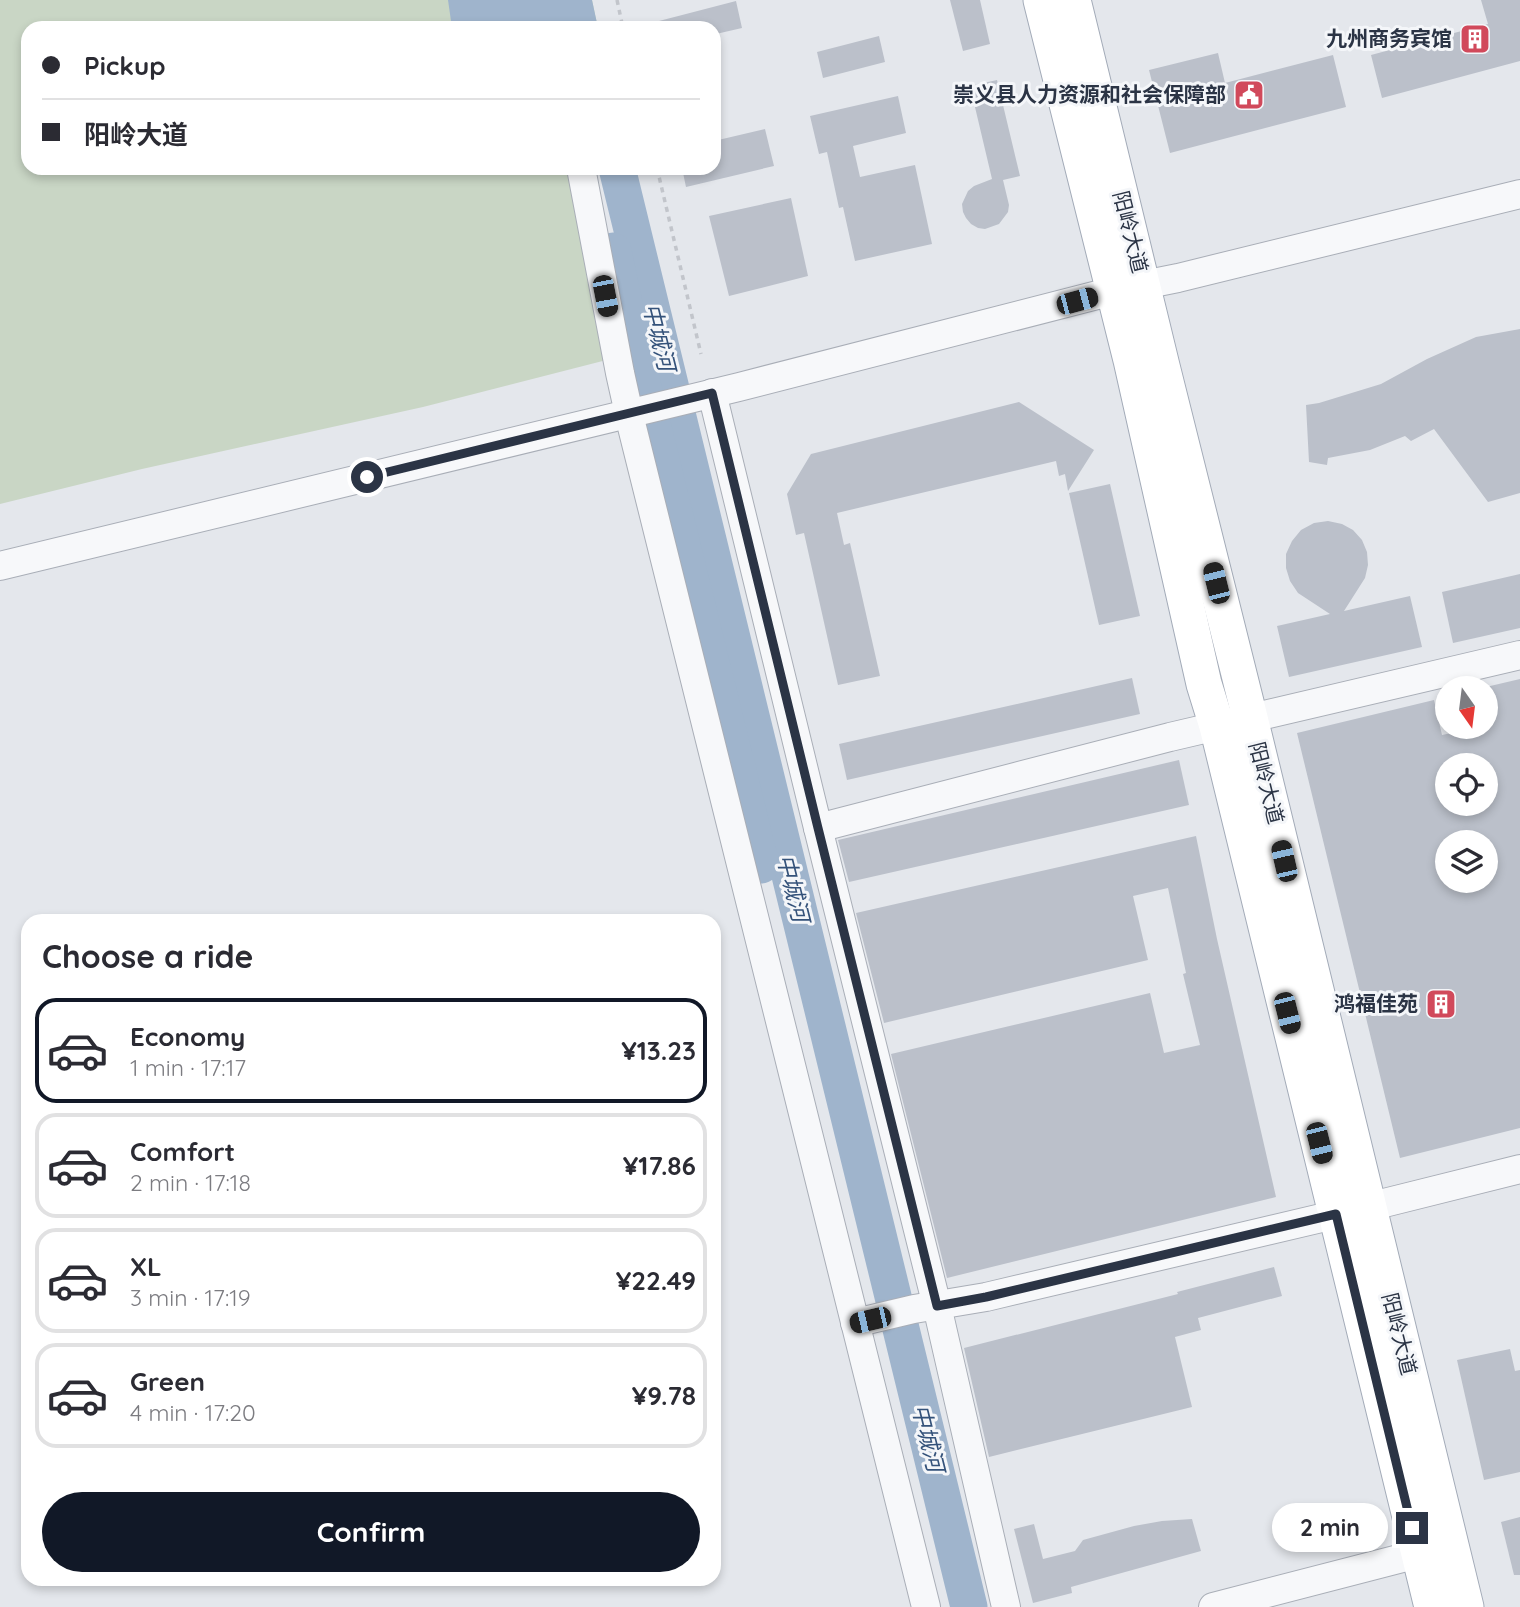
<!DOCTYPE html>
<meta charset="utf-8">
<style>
body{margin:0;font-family:Quicksand,"Noto Sans SC",sans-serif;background:#f2f2f3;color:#2b2b33;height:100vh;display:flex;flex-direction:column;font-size:26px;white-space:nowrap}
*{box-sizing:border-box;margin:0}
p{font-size:23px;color:#7c7c81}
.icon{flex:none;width:38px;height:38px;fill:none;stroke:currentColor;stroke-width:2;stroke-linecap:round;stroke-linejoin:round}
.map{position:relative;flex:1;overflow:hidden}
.side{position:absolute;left:21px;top:914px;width:700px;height:672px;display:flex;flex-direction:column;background:#fff;border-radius:21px;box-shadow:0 4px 10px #0003}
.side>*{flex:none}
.banner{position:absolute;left:21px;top:21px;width:700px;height:154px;border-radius:21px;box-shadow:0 4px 10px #0003;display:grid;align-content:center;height:154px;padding:0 21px;background:#fff}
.needle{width:46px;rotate:166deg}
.buttons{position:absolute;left:1435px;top:676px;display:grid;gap:14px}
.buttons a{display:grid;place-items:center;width:63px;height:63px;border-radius:50%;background:#fff;box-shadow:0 4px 10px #0003;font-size:35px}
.end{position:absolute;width:32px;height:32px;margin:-16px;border:9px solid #2b3445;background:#fff;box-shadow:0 0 0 4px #fff}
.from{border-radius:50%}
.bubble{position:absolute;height:49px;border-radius:24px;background:#fff;box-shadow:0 4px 10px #0003;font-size:23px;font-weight:800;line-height:49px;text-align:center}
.car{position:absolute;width:21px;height:42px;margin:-21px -10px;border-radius:9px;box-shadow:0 0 5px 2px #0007;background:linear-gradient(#222 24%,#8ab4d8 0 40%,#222 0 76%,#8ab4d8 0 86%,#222 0)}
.banner b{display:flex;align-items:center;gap:24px;height:66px;font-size:26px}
.banner b+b{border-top:2px solid #e1e1e2}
.banner i{width:18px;height:18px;background:#2b2b33}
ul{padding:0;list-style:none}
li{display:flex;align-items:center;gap:21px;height:105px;margin:0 14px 10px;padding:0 7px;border:4px solid #e1e1e2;border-radius:21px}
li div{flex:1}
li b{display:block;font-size:26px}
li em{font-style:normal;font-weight:800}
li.active{border-color:#111827}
li>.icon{width:63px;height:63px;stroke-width:1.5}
h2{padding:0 21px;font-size:32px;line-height:84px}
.cta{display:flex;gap:14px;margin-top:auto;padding:14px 21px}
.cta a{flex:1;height:80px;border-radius:42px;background:#111827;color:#fff;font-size:28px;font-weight:800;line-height:80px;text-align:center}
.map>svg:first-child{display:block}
.green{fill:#c9d6c5}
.water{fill:#9fb4cc}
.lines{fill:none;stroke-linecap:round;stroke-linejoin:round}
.river{stroke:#9fb4cc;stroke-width:37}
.building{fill:#bbc0ca;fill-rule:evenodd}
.minor-casing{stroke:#a9aeb7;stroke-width:30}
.major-casing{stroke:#a3abb8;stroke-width:37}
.path{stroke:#c2c5cb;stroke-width:3.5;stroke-dasharray:5 5;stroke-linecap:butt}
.minor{stroke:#f7f8fa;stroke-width:28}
.major{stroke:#fff;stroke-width:35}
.route{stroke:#2b3445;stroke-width:9}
.labels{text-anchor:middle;stroke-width:6;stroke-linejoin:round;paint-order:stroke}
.poi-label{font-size:21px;font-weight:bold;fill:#2b3445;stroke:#f4f6f9;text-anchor:end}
.street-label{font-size:21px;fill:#2b3445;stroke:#f4f6f9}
.water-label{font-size:23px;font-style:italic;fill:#34527a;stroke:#f4f6f9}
</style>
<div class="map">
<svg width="1520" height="1607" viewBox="0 0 1520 1607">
<rect width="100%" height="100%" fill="#e4e7ec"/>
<path class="green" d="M 0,0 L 592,0 L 598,28 L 28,28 L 28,168 L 593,168 L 630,354 L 423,407 L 142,469 L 0,504 Z"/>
<path class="water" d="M 448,0 L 592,0 L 598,28 L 452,28 Z"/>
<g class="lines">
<g class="river">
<path d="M 617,168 L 969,1607"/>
<path d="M 613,251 L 634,351 L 761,865"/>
</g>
</g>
<g class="building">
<path d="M 950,0 L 980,0 L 990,44 L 963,51 Z"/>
<path d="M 1481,0 L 1520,0 L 1520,61 L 1382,98 L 1371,55 L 1488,24 Z"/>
<path d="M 736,1 L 742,28 L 716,34 L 714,28 L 660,28 L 659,21 Z"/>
<path d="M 879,36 L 885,62 L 823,78 L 817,52 Z"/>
<path d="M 1218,53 L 1225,83 L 1333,55 L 1346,107 L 1170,153 L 1149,70 Z"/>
<path d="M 997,80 L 1020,176 L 1003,180 L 1009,205 L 1008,212 L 999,224 L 985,229 L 978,228 L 971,224 L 966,218 L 963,212 L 962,204 L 968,191 L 974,186 L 992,179 L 970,86 Z"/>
<path d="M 898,96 L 906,133 L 853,146 L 860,177 L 915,165 L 932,244 L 855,261 L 843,207 L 839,208 L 827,152 L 819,154 L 810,116 Z"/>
<path d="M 765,129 L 774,166 L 686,187 L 682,168 L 714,168 L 714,141 Z"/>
<path d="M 791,198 L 808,276 L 729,296 L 709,216 Z"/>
<path d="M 1520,329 L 1520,493 L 1488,502 L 1434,429 L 1411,441 L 1405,436 L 1370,450 L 1328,458 L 1327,465 L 1309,462 L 1306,405 L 1319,403 L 1381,384 L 1427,359 L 1476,337 Z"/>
<path d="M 1019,402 L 1094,450 L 1068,491 L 1065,474 L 1059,476 L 1056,461 L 837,513 L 844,545 L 850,543 L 880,676 L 838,685 L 804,533 L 796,535 L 787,494 L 811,454 Z"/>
<path d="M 1110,484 L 1140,616 L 1099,625 L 1069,493 Z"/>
<path d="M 1328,521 L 1342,524 L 1353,530 L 1362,540 L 1367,552 L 1368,565 L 1365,578 L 1344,611 L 1410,596 L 1422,647 L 1289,677 L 1277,626 L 1330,614 L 1298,593 L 1290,581 L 1286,568 L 1286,554 L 1292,541 L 1301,530 L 1314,523 Z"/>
<path d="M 1520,574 L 1520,628 L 1453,643 L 1442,592 Z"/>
<path d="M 1132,678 L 1140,714 L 847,780 L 839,744 Z"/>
<path d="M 1520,679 L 1520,1128 L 1400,1158 L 1297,733 L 1434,700 L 1442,735 L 1486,726 L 1486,687 ZM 1447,765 L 1486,765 L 1486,803 L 1447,803 ZM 1447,842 L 1486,842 L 1486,880 L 1447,880 Z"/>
<path d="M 1179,760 L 1189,805 L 849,882 L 838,840 Z"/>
<path d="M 1196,836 L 1217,939 L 1276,1197 L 947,1278 L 891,1054 L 1150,993 L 1164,1053 L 1200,1045 L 1183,974 L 1186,973 L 1168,888 L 1133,896 L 1148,960 L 884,1023 L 856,913 Z"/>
<path d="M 1274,1267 L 1282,1296 L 1198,1318 L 1201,1330 L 1175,1337 L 1192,1407 L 989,1457 L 964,1348 L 1178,1294 L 1177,1292 Z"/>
<path d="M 1510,1349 L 1515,1371 L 1520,1370 L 1520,1472 L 1484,1480 L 1457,1360 Z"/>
<path d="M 1520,1517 L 1520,1575 L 1514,1575 L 1501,1522 Z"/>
<path d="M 1192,1519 L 1201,1551 L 1071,1587 L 1072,1593 L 1033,1603 L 1014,1529 L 1034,1524 L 1043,1559 L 1075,1551 L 1083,1540 L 1134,1526 L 1162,1521 Z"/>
</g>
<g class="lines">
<g class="minor-casing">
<g id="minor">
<path d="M 581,168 L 620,373 L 632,427 L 926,1607"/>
<path d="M 712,393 L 818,828 L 937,1306 L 1006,1607"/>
<path d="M 0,566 L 739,387 L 1113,291 L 1178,278 L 1520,194"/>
<path d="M 818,828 L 1170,737 L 1520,655"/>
<path d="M 855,1323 L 914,1309 L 986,1297 L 1368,1207 L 1520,1169"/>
<path d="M 1213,1607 L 1418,1554"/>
</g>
</g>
<g class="major-casing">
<g id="major">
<path d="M 1041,0 L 1131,360 L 1204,684 L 1217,726 L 1432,1607"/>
<path d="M 1073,0 L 1162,366 L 1250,718 L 1466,1607"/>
</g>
</g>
<g class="path">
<path d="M 617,0 L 623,28"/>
<path d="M 657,168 L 701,354"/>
</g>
<use href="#minor" class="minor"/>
<use href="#major" class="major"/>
</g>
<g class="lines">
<path class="route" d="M 367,477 L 712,393 L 818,828 L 937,1306 L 986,1297 L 1336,1214 L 1412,1528"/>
</g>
<defs>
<g id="building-square" transform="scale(1.575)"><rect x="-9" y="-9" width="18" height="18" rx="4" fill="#d1495b" stroke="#f4f6f9"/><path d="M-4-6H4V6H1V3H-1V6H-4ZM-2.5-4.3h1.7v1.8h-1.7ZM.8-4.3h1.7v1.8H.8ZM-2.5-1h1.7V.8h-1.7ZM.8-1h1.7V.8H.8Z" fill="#fff"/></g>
<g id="civic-square" transform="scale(1.575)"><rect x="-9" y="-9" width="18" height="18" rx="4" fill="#d1495b" stroke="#f4f6f9"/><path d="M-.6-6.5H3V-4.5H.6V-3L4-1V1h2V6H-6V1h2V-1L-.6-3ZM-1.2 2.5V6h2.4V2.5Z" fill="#fff"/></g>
</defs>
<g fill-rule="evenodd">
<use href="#building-square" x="1475" y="39"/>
<use href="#civic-square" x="1249" y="95"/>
<use href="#building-square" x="1441" y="1004"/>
</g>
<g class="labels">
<g class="poi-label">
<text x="1452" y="46">九州商务宾馆</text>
<text x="1226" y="102">崇义县人力资源和社会保障部</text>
<text x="1418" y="1011">鸿福佳苑</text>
</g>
<g class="street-label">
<text transform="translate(1130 232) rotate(76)" y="7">阳岭大道</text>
<text transform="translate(1266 783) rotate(76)" y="7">阳岭大道</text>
<text transform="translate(1399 1334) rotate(76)" y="7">阳岭大道</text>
</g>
<g class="water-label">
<text transform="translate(659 337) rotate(76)" y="8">中城河</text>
<text transform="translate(793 888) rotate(76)" y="8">中城河</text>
<text transform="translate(928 1438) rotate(76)" y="8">中城河</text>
</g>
</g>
</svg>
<div class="buttons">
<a><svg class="needle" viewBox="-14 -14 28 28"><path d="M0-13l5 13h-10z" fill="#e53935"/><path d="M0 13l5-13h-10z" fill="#7c7c81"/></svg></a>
<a><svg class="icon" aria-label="locate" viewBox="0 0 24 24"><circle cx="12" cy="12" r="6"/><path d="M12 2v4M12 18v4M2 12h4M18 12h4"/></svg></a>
<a><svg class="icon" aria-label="layers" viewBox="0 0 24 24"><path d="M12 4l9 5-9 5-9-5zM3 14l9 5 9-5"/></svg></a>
</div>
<i class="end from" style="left:367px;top:477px"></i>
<i class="end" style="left:1412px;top:1528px"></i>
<div class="bubble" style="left:1272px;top:1503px;width:116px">2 min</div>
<i class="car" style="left:605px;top:296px;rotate:169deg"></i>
<i class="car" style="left:1077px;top:301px;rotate:75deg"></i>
<i class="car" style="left:1216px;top:583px;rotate:346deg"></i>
<i class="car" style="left:1284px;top:861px;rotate:347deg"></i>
<i class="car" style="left:1287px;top:1013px;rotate:166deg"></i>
<i class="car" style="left:1319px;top:1143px;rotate:166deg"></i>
<i class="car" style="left:870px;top:1320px;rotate:257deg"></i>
<div class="banner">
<b><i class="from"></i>Pickup</b>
<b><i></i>阳岭大道</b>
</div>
<section class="side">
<h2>Choose a ride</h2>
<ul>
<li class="active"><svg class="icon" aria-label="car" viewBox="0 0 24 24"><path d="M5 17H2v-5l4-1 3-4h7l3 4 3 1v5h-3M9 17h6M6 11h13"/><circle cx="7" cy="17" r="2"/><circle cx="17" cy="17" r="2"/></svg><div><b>Economy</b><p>1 min · 17:17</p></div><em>¥13.23</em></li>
<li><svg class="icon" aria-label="car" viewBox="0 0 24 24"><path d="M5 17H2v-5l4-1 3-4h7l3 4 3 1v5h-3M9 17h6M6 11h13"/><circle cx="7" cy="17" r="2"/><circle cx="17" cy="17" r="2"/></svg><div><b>Comfort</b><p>2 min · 17:18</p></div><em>¥17.86</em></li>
<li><svg class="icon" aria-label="car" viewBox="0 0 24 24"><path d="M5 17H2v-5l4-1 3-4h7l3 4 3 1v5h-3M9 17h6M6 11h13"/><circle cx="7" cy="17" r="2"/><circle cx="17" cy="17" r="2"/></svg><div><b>XL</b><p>3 min · 17:19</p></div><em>¥22.49</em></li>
<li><svg class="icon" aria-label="car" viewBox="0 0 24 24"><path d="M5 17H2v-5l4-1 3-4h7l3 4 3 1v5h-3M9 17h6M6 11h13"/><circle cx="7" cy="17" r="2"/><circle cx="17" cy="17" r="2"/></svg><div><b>Green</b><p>4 min · 17:20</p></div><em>¥9.78</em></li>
</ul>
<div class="cta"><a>Confirm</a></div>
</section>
</div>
